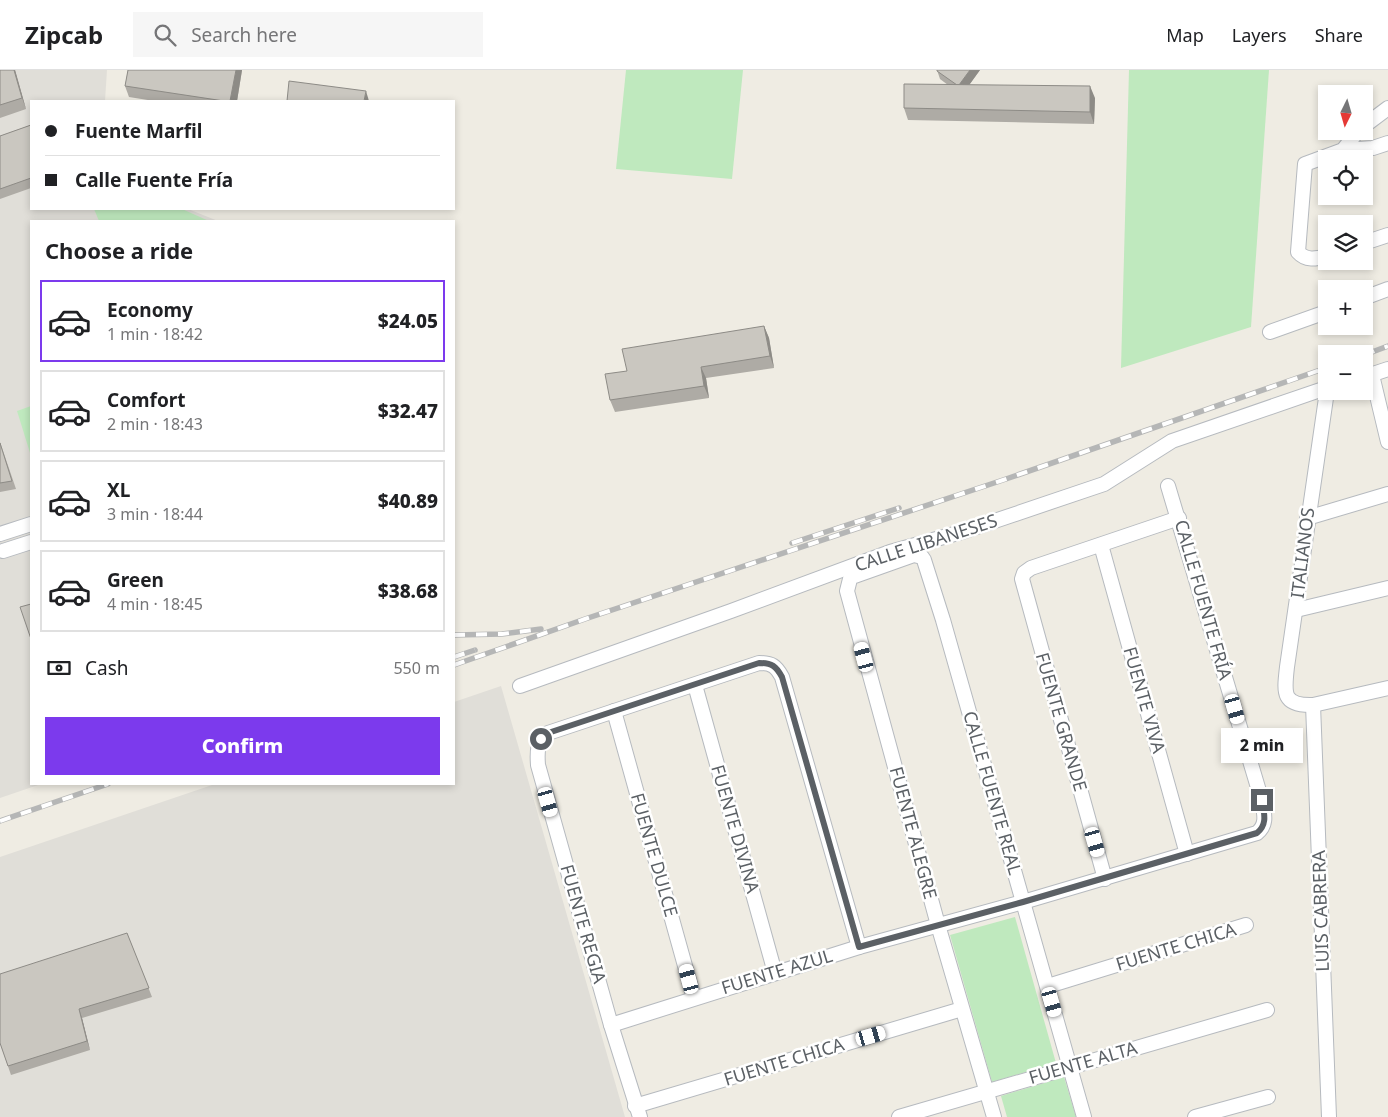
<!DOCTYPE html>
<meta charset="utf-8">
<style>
body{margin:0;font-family:"Noto Sans",sans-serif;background:#f6f6f6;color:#202124;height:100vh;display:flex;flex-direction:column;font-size:19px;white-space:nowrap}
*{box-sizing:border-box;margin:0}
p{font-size:16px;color:#757577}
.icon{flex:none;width:28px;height:28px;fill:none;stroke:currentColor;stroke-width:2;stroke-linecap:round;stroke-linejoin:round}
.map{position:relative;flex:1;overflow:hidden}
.drawer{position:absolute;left:30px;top:150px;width:425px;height:565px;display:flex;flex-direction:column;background:#fff;border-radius:0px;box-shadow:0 2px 8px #0003}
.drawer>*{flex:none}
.banner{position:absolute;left:30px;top:30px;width:425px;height:110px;border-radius:0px;box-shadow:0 2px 8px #0003;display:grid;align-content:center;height:110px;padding:0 15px;background:#fff}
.needle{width:32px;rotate:185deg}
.buttons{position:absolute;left:1318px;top:15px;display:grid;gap:10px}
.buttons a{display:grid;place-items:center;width:55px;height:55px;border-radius:0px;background:#fff;box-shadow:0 2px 8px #0003;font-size:25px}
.end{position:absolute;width:22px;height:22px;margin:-11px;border:6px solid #5b6065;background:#fff;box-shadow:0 0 0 2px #fff}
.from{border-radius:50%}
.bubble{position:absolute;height:35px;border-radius:0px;background:#fff;box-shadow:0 2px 8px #0003;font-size:16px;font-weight:800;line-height:35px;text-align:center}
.car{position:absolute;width:15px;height:30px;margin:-15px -8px;border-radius:6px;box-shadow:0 0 4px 1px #0007;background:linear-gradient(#fff 24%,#345 0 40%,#fff 0 76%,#345 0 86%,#fff 0)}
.banner b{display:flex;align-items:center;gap:18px;height:48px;font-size:19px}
.banner b+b{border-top:1px solid #e0e0e0}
.banner i{width:12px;height:12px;background:#202124}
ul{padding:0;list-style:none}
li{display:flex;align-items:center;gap:15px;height:82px;margin:0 10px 8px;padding:0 5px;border:2px solid #e0e0e0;border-radius:0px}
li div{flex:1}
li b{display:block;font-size:19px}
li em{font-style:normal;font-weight:800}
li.current{border-color:#7c3aed}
li>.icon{width:45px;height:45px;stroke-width:1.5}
h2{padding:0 15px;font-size:22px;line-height:60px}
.pay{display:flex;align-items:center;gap:12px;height:55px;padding:0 15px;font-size:19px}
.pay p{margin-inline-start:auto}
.cta{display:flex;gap:10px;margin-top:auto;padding:10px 15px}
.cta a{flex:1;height:58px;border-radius:0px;background:#7c3aed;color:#fff;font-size:20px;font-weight:800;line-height:58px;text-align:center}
header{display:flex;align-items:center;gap:30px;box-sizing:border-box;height:70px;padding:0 25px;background:#fff;border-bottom:1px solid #e0e0e0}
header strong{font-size:24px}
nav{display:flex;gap:28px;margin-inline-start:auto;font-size:18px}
.search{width:350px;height:45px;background:#f6f6f6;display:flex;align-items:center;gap:12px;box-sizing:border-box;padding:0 18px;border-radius:0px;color:#757577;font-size:19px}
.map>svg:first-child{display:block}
.industrial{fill:#e0ded8}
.green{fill:#bfe9be}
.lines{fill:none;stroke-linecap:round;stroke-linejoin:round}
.minor-casing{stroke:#b6babf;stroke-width:16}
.minor{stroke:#fff;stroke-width:14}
.rail-casing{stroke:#b5b6b6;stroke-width:5.5}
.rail{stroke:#fff;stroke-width:4;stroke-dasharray:11;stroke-linecap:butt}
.wall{fill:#aeaba5}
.shaded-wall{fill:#8d8b86}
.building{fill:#cac7c0;stroke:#8d8b86}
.route{stroke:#5b6065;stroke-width:6}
.labels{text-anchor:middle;stroke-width:5;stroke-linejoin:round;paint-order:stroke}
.street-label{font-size:18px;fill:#5b6065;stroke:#fff}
</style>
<header>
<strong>Zipcab</strong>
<div class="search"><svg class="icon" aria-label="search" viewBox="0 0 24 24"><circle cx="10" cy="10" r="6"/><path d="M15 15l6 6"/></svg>Search here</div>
<nav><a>Map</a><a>Layers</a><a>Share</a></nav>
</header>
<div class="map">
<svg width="1388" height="1047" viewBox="0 0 1388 1047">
<rect width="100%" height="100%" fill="#efece3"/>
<g class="industrial">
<path d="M 0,0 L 107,0 L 105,31 L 31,31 L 31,139 L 188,139 L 218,151 L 31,151 L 31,714 L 41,714 L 0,728 Z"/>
<path d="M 501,616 L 625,1047 L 0,1047 L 0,787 L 215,714 L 454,714 L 454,632 Z"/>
</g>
<g class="green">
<path d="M 626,0 L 743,0 L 732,109 L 616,99 Z"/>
<path d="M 1129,0 L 1269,0 L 1251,257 L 1121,298 Z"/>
<path d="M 94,139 L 182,139 L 209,151 L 99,151 Z"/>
<path d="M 31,336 L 31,386 L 17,341 Z"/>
<path d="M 1015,847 L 1056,993 L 992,1012 L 950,865 Z"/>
<path d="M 1064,1007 L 1076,1047 L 1007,1047 L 1001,1026 Z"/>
</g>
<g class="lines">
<g class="minor-casing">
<g id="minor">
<path d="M 1364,56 L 1388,38"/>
<path d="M 1343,80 L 1373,78 L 1388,73"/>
<path d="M 1364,173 L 1388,165"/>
<path d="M 1326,186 C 1316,189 1306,191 1298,182 L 1305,94 L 1343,80 L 1358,61"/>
<path d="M 1364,228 L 1388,219"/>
<path d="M 1270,262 L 1326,242"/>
<path d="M 1372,305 L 1388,372"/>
<path d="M 1364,307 L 1388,299"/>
<path d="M 1327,321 L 1287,597 C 1284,623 1282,636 1313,635 L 1388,618"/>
<path d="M 1307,448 L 1388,424"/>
<path d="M 0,464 L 31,454"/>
<path d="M 1101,475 L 1187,784"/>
<path d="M 3,481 L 31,472"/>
<path d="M 1296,540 L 1388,518"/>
<path d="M 695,615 L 775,903"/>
<path d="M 520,616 L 731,541 L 890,482 L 965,461 L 1104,414 L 1172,371 L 1326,318"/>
<path d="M 1313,635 L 1329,1047"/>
<path d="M 614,641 L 694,928"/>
<path d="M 1105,809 L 1022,509 L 1024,503 L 1031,498 L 1179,448"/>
<path d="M 1048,916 L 1246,855"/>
<path d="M 611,955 L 859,877 L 1023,832 L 1257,763 C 1268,754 1264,743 1262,731 L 1168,416"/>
<path d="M 635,1036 L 962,939"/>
<path d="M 640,1047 L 611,955 L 538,695 C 537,682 537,671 548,663 L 759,593 C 772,593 776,596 782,607 L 859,877"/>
<path d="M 899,1047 L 1267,940"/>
<path d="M 994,1047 L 938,855 L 847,521 L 850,509 L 852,507 L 914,485 L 922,487 L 924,490 L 943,550 L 1084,1047"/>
<path d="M 1195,1047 L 1268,1027"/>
</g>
</g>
<use href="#minor" class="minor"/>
<g class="rail-casing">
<g id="rail">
<path d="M 1364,285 L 1388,276"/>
<path d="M 792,473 L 899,438"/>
<path d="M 454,565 L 502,564 L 541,559"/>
<path d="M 454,587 L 475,580"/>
<path d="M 454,595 L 585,549 L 1003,410 L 1326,298"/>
<path d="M 0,751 L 108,714"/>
</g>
</g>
<use href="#rail" class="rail"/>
</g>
<g class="wall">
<path d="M 0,0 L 15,0 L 26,39 L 0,48 Z"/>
<path d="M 128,0 L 242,0 L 237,31 L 154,31 L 129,27 L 125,16 Z"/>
<path d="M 937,0 L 980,0 L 969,15 L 1095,28 L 1094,54 L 908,50 L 904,38 L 948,15 L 940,9 Z"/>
<path d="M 31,55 L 31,118 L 0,129 L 0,66 Z"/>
<path d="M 764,256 L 769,268 L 774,298 L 706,308 L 709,328 L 615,342 L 610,330 Z"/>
<path d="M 0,372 L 16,419 L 0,422 Z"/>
<path d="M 127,863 L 152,927 L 82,948 L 90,980 L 11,1005 L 0,973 Z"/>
</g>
<g class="shaded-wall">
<path d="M 14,0 L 15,0 L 26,39 L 22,28 Z"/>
<path d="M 236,0 L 242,0 L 237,31 L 230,31 Z"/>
<path d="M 970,0 L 980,0 L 962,25 L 958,16 Z"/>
<path d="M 1090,16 L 1095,28 L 1094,54 L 1090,42 Z"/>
<path d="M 366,21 L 369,31 L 364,31 Z"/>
<path d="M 764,256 L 769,268 L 774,298 L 770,286 Z"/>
<path d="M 701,297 L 706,308 L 709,328 L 704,316 Z"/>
<path d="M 79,939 L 82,948 L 90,980 L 87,971 Z"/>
</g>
<g class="building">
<path d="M 0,0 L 14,0 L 22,28 L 0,35 Z"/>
<path d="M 128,0 L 236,0 L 230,31 L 224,31 L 125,16 Z"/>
<path d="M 937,0 L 970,0 L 959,15 L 957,15 L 937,1 Z"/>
<path d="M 289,11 L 366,21 L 364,31 L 287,31 Z"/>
<path d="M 904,14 L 1090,16 L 1090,42 L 904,38 Z"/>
<path d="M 31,55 L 31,108 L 0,119 L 0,66 Z"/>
<path d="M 764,256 L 770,286 L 701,297 L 704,316 L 610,330 L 605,304 L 627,301 L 622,279 Z"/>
<path d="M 0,373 L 12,411 L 0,413 Z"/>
<path d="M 31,534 L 31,569 L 20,537 Z"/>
<path d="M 127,863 L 149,918 L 79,939 L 87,971 L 8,996 L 0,973 L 0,904 Z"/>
</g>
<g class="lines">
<path class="route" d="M 541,669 L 548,663 L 759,593 C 772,593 776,596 782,607 L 859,877 L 1023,832 L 1257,763 C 1268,754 1264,743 1262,730"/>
</g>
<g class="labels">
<g class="street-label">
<text transform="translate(926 473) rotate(-18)" y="6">CALLE LIBANESES</text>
<text transform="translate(1303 483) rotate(-83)" y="6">ITALIANOS</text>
<text transform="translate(1203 530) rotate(74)" y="6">CALLE FUENTE FRÍA</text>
<text transform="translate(1144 630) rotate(74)" y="6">FUENTE VIVA</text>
<text transform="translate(1061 652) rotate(74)" y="6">FUENTE GRANDE</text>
<text transform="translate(992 723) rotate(74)" y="6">CALLE FUENTE REAL</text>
<text transform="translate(735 759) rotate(74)" y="6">FUENTE DIVINA</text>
<text transform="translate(913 763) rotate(75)" y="6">FUENTE ALEGRE</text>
<text transform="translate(654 785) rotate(74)" y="6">FUENTE DULCE</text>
<text transform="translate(1321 841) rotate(-92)" y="6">LUIS CABRERA</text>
<text transform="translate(583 854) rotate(74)" y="6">FUENTE REGIA</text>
<text transform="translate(1176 877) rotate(-17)" y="6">FUENTE CHICA</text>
<text transform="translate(777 902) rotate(-17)" y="6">FUENTE AZUL</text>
<text transform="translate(784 992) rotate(-17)" y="6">FUENTE CHICA</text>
<text transform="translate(1083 993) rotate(-16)" y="6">FUENTE ALTA</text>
</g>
</g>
</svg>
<div class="buttons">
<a><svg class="needle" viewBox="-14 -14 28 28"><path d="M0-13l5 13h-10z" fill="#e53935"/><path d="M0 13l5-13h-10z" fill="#757577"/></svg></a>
<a><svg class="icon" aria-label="locate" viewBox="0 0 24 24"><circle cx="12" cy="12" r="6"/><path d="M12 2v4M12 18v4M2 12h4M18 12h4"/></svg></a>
<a><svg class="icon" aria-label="layers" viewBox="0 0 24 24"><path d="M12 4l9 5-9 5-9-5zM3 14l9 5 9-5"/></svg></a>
<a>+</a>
<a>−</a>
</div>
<i class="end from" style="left:541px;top:669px"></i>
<i class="end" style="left:1262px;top:730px"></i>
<div class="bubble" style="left:1221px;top:658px;width:82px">2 min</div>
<i class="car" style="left:864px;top:587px;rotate:345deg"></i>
<i class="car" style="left:1235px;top:639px;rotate:164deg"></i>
<i class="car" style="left:548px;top:732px;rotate:164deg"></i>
<i class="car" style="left:1095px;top:772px;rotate:164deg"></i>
<i class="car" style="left:689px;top:909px;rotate:345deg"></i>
<i class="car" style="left:1052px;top:932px;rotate:164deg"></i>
<i class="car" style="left:871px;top:966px;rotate:74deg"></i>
<div class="banner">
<b><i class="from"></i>Fuente Marfil</b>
<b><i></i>Calle Fuente Fría</b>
</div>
<section class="drawer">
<h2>Choose a ride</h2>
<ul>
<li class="current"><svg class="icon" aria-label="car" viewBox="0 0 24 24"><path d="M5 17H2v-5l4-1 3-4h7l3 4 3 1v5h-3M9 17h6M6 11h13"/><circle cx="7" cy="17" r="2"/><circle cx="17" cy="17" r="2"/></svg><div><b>Economy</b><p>1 min · 18:42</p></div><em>$24.05</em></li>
<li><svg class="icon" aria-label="car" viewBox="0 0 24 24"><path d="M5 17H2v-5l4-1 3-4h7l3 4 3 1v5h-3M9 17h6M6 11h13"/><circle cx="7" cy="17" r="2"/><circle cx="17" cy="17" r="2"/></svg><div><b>Comfort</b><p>2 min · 18:43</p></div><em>$32.47</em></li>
<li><svg class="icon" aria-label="car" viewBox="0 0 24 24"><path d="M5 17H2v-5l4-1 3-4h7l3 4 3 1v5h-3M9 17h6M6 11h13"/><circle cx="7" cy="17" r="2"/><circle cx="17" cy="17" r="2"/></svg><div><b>XL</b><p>3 min · 18:44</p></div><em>$40.89</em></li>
<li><svg class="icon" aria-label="car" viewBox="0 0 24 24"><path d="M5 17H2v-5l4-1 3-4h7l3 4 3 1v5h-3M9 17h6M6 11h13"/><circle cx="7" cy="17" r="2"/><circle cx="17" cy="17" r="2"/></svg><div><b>Green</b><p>4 min · 18:45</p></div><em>$38.68</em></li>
</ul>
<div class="pay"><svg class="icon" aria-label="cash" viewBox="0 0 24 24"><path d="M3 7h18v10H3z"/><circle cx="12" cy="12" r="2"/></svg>Cash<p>550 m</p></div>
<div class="cta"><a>Confirm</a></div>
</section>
</div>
